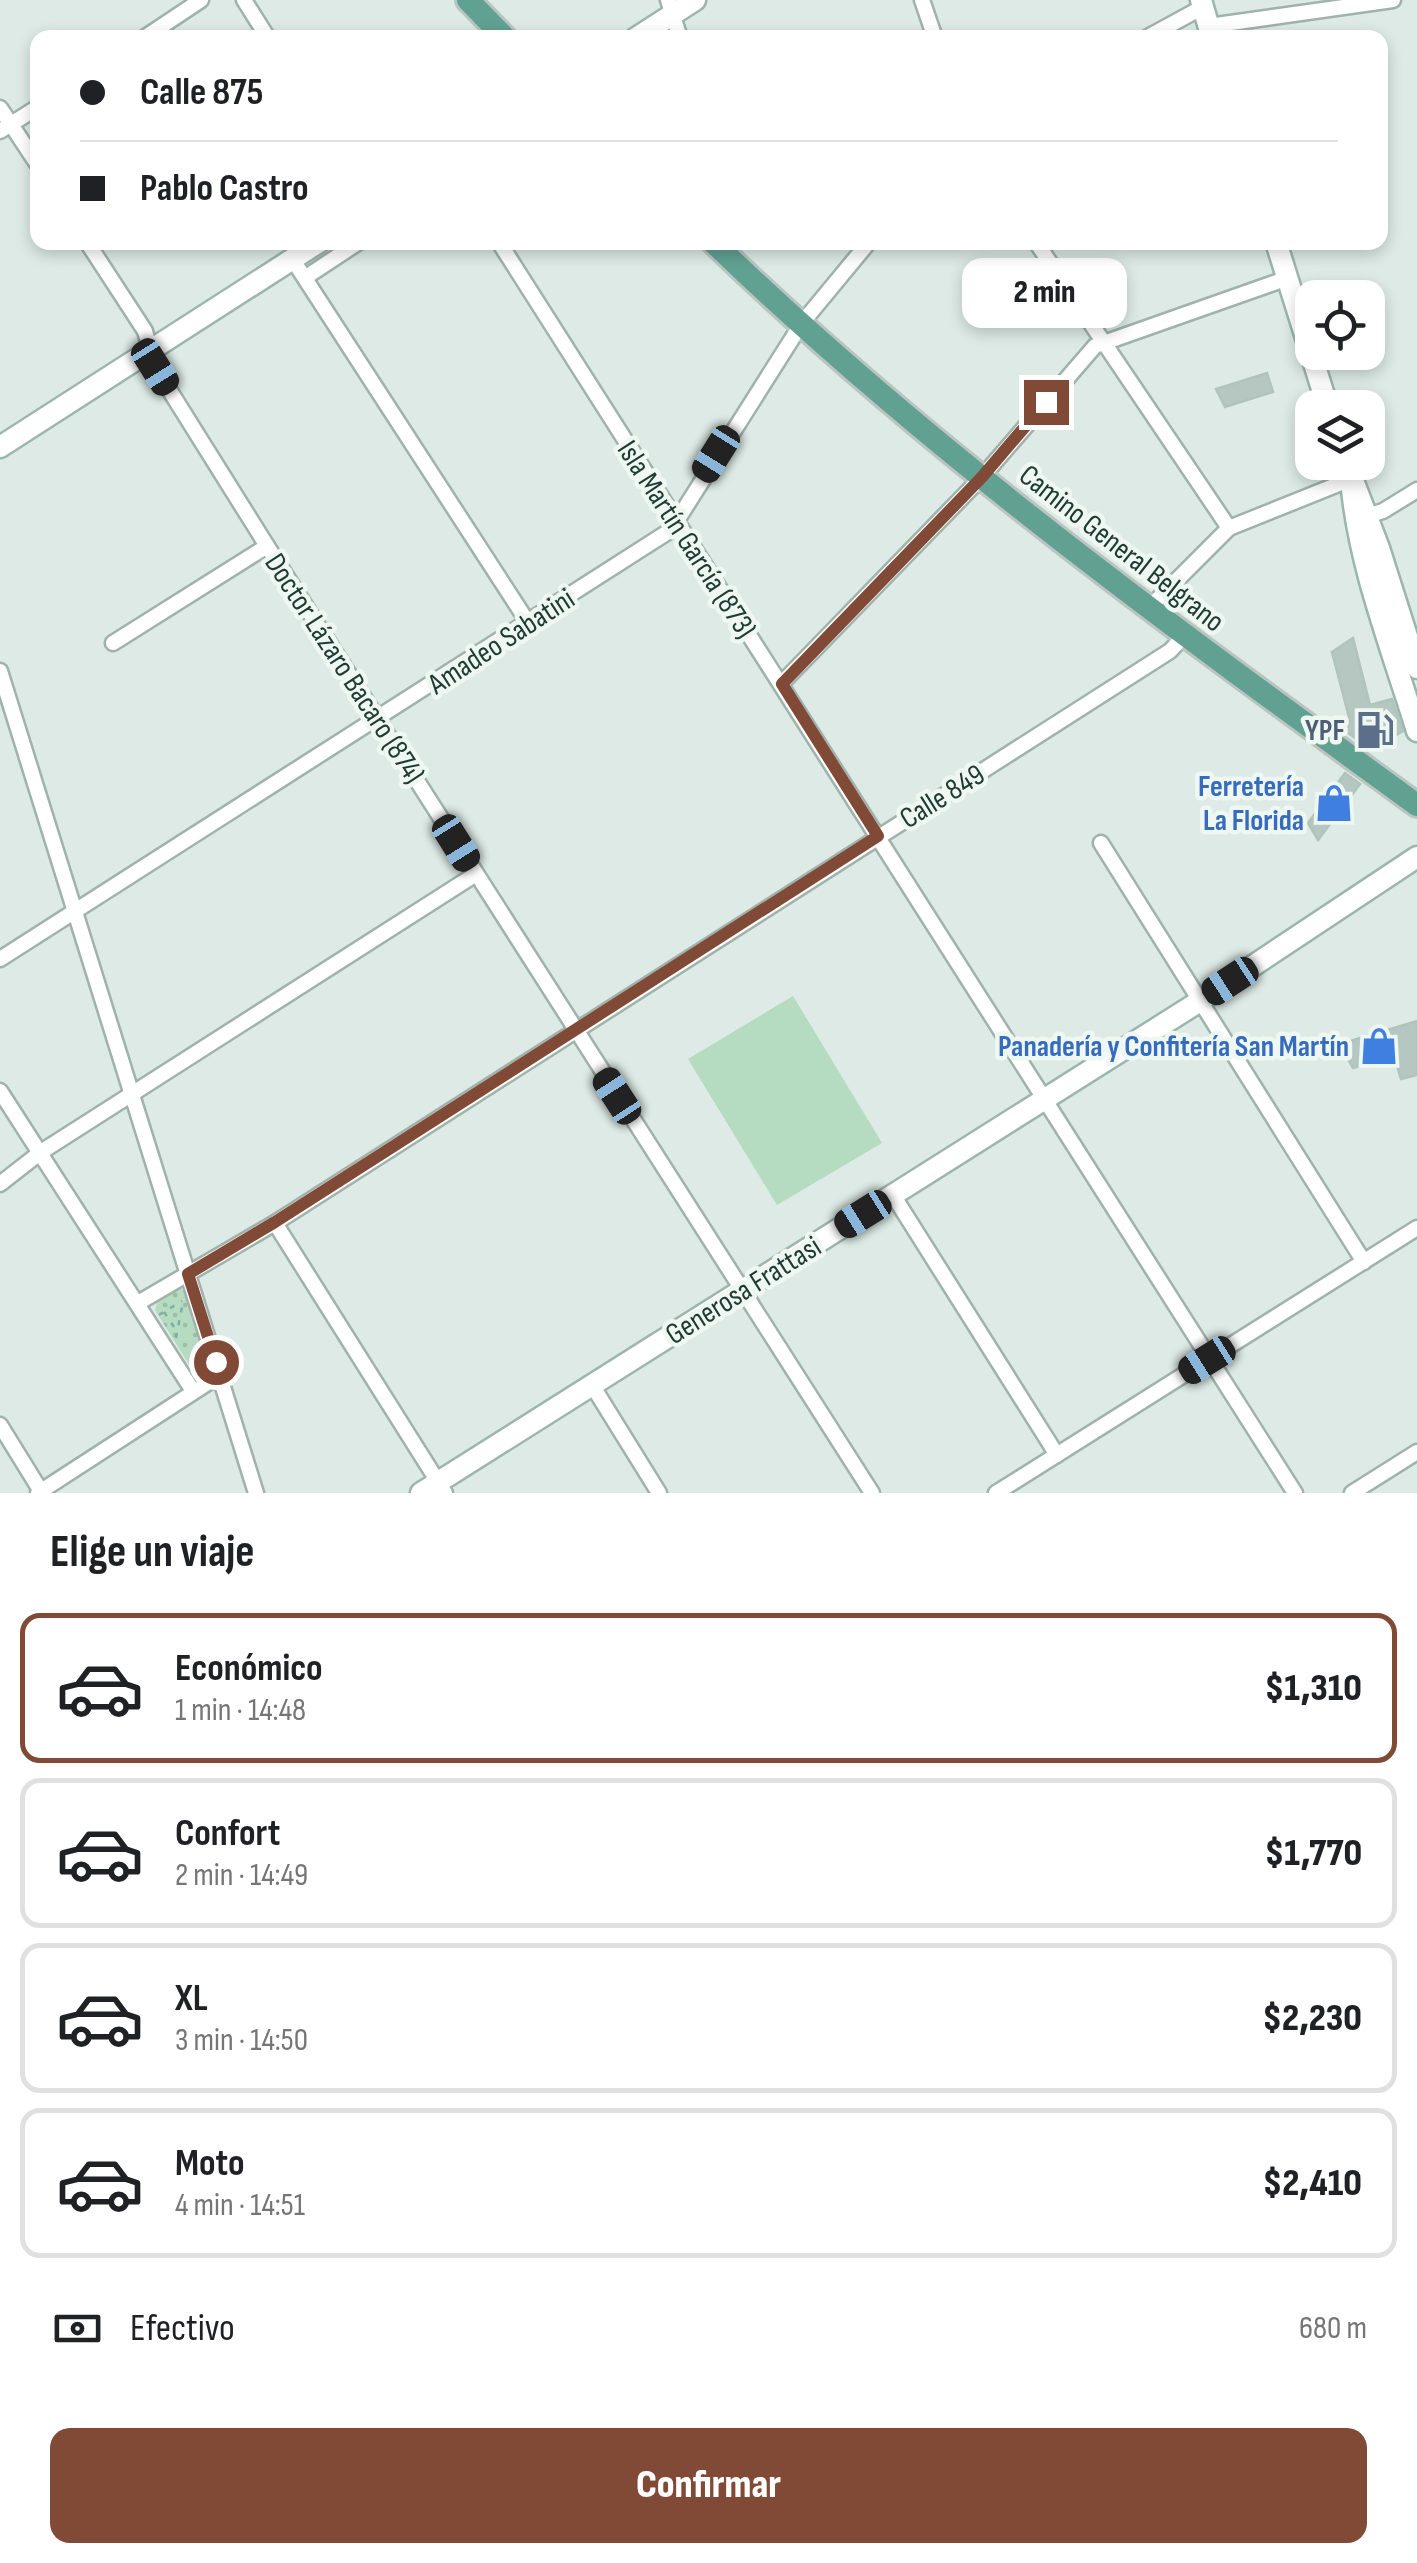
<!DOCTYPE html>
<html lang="es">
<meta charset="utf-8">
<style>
body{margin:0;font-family:"Sofia Sans Condensed",sans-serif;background:#f6f6f6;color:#202124;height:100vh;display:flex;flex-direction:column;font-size:38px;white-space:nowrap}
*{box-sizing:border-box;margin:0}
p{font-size:32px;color:#757577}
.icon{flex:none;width:55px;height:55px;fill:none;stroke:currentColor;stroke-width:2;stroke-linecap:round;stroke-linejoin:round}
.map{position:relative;height:1493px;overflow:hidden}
.drawer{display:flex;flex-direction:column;background:#fff;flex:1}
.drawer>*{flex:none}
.hud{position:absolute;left:30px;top:30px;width:1358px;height:220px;border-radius:20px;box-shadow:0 5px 15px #0003;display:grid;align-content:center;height:220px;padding:0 50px;background:#fff}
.fabs{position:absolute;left:1295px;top:280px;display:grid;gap:20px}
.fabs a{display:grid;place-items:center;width:90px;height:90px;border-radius:20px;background:#fff;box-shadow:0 5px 15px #0003;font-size:50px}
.end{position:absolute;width:45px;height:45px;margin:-22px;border:12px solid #804a37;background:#fff;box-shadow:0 0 0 5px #fff}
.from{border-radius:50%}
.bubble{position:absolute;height:70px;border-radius:20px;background:#fff;box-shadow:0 5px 15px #0003;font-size:32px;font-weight:800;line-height:70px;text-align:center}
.car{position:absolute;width:30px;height:60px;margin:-30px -15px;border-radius:12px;box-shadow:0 0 8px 2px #0007;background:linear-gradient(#222 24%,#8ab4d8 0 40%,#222 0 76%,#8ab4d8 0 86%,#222 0)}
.hud b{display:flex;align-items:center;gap:35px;height:95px;font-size:38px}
.hud b+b{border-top:2px solid #e0e0e0}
.hud i{width:25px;height:25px;background:#202124}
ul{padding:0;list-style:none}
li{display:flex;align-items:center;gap:30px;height:150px;margin:0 20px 15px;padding:0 30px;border:5px solid #e0e0e0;border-radius:20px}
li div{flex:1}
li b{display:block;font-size:38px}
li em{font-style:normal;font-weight:800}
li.selected{border-color:#804a37}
li>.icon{width:90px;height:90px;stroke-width:1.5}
h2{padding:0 50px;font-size:45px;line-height:120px}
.pay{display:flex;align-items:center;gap:25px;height:110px;padding:0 50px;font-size:38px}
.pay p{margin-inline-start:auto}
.cta{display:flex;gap:20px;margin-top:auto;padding:20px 50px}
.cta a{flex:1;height:115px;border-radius:20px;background:#804a37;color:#fff;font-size:40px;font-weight:800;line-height:115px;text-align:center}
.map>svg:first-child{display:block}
.grass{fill:url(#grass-dots)}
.pitch{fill:#b5dcc0}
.building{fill:#b6c7c1;stroke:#b0c3bc;stroke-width:2.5}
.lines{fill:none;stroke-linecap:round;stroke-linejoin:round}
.minor-casing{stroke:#a0b2ac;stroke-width:19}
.secondary-casing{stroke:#9cb6ad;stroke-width:25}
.primary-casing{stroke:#bcc4c2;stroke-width:28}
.path{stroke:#7dafa0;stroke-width:2.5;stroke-dasharray:5 8;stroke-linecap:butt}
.minor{stroke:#fff;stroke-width:14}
.secondary{stroke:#fff;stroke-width:20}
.primary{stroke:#60a192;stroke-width:22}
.route{stroke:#804a37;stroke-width:12}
.labels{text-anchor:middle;stroke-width:9;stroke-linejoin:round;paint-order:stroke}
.street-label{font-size:30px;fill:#1f3a33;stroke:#eef7f2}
.service-label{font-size:30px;font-weight:bold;fill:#4e5e75;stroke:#eef7f2;text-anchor:end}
.shop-label{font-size:30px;font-weight:bold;fill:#366cbe;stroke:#eef7f2;text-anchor:end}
</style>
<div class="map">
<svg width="1417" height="1493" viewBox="0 0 1417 1493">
<defs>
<pattern id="grass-dots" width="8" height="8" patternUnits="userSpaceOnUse" patternTransform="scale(2.5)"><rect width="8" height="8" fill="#b5dcc0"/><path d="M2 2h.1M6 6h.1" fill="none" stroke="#9bbea5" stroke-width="1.8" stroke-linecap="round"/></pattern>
</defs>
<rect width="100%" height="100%" fill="#ddeae5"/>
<path class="grass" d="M 179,1288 L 188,1294 L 211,1371 L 207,1374 L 193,1371 L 155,1310 L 158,1300 Z"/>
<path class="pitch" d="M 793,996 L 882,1143 L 777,1205 L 688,1059 Z"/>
<g class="building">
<path d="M 1267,373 L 1273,392 L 1225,407 L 1216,389 Z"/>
<path d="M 1353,638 L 1370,705 L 1392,699 L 1403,731 L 1371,750 L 1343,729 L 1350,721 L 1332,652 Z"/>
<path d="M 1345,773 L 1360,784 L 1318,840 L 1308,823 Z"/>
<path d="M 1417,1021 L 1417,1075 L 1401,1079 L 1394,1056 L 1353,1068 L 1340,1044 Z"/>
</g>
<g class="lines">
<g class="minor-casing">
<g id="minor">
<path d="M 244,0 L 268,38"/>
<path d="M 668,0 L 680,38"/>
<path d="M 922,0 L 935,38"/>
<path d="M 1209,26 L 1393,0"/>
<path d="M 144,38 L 201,0"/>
<path d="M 1146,38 L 1203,7"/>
<path d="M 0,108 L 38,165"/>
<path d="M 0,131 L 38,107"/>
<path d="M 87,242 L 145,331 L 155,367 L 267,546 L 872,1493"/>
<path d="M 499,242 L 1295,1493"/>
<path d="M 1036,242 L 1229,528"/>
<path d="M 293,260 L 529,624"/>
<path d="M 306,277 L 359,242"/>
<path d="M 1360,518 L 1383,511 L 1417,490"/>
<path d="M 1149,608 L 1229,528 L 1351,479"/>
<path d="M 113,643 L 267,546"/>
<path d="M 0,671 L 256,1493"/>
<path d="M 782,683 L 982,477 L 1095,346 L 1288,278"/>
<path d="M 1101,843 L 1364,1262"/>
<path d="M 0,959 L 671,530 L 802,323 L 869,242"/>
<path d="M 0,1091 L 193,1391"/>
<path d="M 0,1184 L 41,1152 L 476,874"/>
<path d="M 893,1195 L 1057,1455"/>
<path d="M 275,1223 L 445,1493"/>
<path d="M 138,1303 L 275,1223 L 1170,651 L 1184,636"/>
<path d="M 592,1385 L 659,1493"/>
<path d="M 0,1425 L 42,1493"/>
<path d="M 38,1493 L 220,1375"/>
<path d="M 996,1493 L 1417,1228"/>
<path d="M 1352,1493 L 1417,1452"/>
</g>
</g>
<g class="secondary-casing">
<g id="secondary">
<path d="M 1201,0 L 1212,38"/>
<path d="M 636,38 L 695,0"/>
<path d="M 1276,242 L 1328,408"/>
<path d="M 0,447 L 319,242"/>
<path d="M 1346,462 L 1379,548 L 1417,668"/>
<path d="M 1351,479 C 1358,565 1392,649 1417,731"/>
<path d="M 421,1493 L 1200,1001 L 1417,857"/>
</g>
</g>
<g class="primary-casing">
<g id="primary">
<path d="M 468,0 L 505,38"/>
<path d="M 713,242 C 929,451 1175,629 1417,805"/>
</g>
</g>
<g class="path">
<path d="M 164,1312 L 176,1330"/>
<path d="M 159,1315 L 182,1301"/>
<path d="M 176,1338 L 182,1307"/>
</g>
<use href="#minor" class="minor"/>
<use href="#secondary" class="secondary"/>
<use href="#primary" class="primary"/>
</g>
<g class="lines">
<path class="route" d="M 216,1362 L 188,1274 L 275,1222 L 878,836 L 782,684 L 982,477 L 1046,402"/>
</g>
<defs>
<g id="fuel-bare" transform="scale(3)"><path d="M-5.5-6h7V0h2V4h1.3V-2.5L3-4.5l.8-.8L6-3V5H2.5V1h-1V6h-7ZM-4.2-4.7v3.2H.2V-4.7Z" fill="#5c6f8a" stroke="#eef7f2" stroke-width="2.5" paint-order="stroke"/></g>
<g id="shop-bare" transform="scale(3)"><path d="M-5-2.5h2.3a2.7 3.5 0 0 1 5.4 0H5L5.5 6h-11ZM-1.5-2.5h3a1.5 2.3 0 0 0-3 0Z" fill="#3f7fe0" stroke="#eef7f2" stroke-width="2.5" paint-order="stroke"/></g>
</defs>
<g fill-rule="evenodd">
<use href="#fuel-bare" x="1375" y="730"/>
<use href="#shop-bare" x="1334" y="803"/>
<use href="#shop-bare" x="1379" y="1046"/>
</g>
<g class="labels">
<g class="street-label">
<text transform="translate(687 539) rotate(57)" y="10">Isla Martín García (873)</text>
<text transform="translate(1122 548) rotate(38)" y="10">Camino General Belgrano</text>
<text transform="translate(501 641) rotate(-33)" y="10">Amadeo Sabatini</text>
<text transform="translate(345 668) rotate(57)" y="10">Doctor Lázaro Bacaro (874)</text>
<text transform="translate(942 796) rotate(-32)" y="10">Calle 849</text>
<text transform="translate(743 1290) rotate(-32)" y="10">Generosa Frattasi</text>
</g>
<g class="service-label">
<text x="1345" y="740">YPF</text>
</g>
<g class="shop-label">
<text x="1304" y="796">Ferretería<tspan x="1304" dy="34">La Florida</tspan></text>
<text x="1349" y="1056">Panadería y Confitería San Martín</text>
</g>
</g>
</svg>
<div class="fabs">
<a><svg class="icon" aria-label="locate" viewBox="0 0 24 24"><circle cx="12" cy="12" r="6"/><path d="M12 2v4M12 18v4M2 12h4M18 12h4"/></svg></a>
<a><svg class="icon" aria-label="layers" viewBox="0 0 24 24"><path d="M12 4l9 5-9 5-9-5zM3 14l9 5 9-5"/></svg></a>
</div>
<i class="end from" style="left:216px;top:1362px"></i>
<i class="end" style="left:1046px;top:402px"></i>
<div class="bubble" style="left:962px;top:258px;width:165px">2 min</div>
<i class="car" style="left:155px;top:367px;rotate:148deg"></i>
<i class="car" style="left:716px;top:454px;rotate:212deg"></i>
<i class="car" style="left:456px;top:843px;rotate:148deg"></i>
<i class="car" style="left:1230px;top:981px;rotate:237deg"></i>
<i class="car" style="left:617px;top:1096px;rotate:327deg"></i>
<i class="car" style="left:863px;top:1214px;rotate:238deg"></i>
<i class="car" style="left:1207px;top:1360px;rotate:238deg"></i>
<div class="hud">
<b><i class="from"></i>Calle 875</b>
<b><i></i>Pablo Castro</b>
</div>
</div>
<section class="drawer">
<h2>Elige un viaje</h2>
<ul>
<li class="selected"><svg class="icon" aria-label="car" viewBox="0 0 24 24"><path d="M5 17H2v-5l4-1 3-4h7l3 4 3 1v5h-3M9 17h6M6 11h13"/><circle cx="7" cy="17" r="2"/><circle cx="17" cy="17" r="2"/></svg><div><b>Económico</b><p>1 min · 14:48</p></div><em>$1,310</em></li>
<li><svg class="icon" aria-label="car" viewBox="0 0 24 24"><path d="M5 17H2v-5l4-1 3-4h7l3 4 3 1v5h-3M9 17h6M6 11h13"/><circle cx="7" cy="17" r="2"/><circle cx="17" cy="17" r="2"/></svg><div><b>Confort</b><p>2 min · 14:49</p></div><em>$1,770</em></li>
<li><svg class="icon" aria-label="car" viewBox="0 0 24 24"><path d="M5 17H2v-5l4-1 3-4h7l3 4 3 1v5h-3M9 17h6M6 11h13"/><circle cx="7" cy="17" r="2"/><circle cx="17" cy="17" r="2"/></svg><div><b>XL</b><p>3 min · 14:50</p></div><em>$2,230</em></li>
<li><svg class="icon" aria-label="car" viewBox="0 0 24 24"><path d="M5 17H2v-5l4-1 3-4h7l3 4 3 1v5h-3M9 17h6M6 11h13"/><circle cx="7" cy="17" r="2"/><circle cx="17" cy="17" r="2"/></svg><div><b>Moto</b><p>4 min · 14:51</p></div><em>$2,410</em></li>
</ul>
<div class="pay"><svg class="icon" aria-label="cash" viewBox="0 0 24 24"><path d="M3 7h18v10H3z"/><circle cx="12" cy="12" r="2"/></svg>Efectivo<p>680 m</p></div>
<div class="cta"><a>Confirmar</a></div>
</section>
